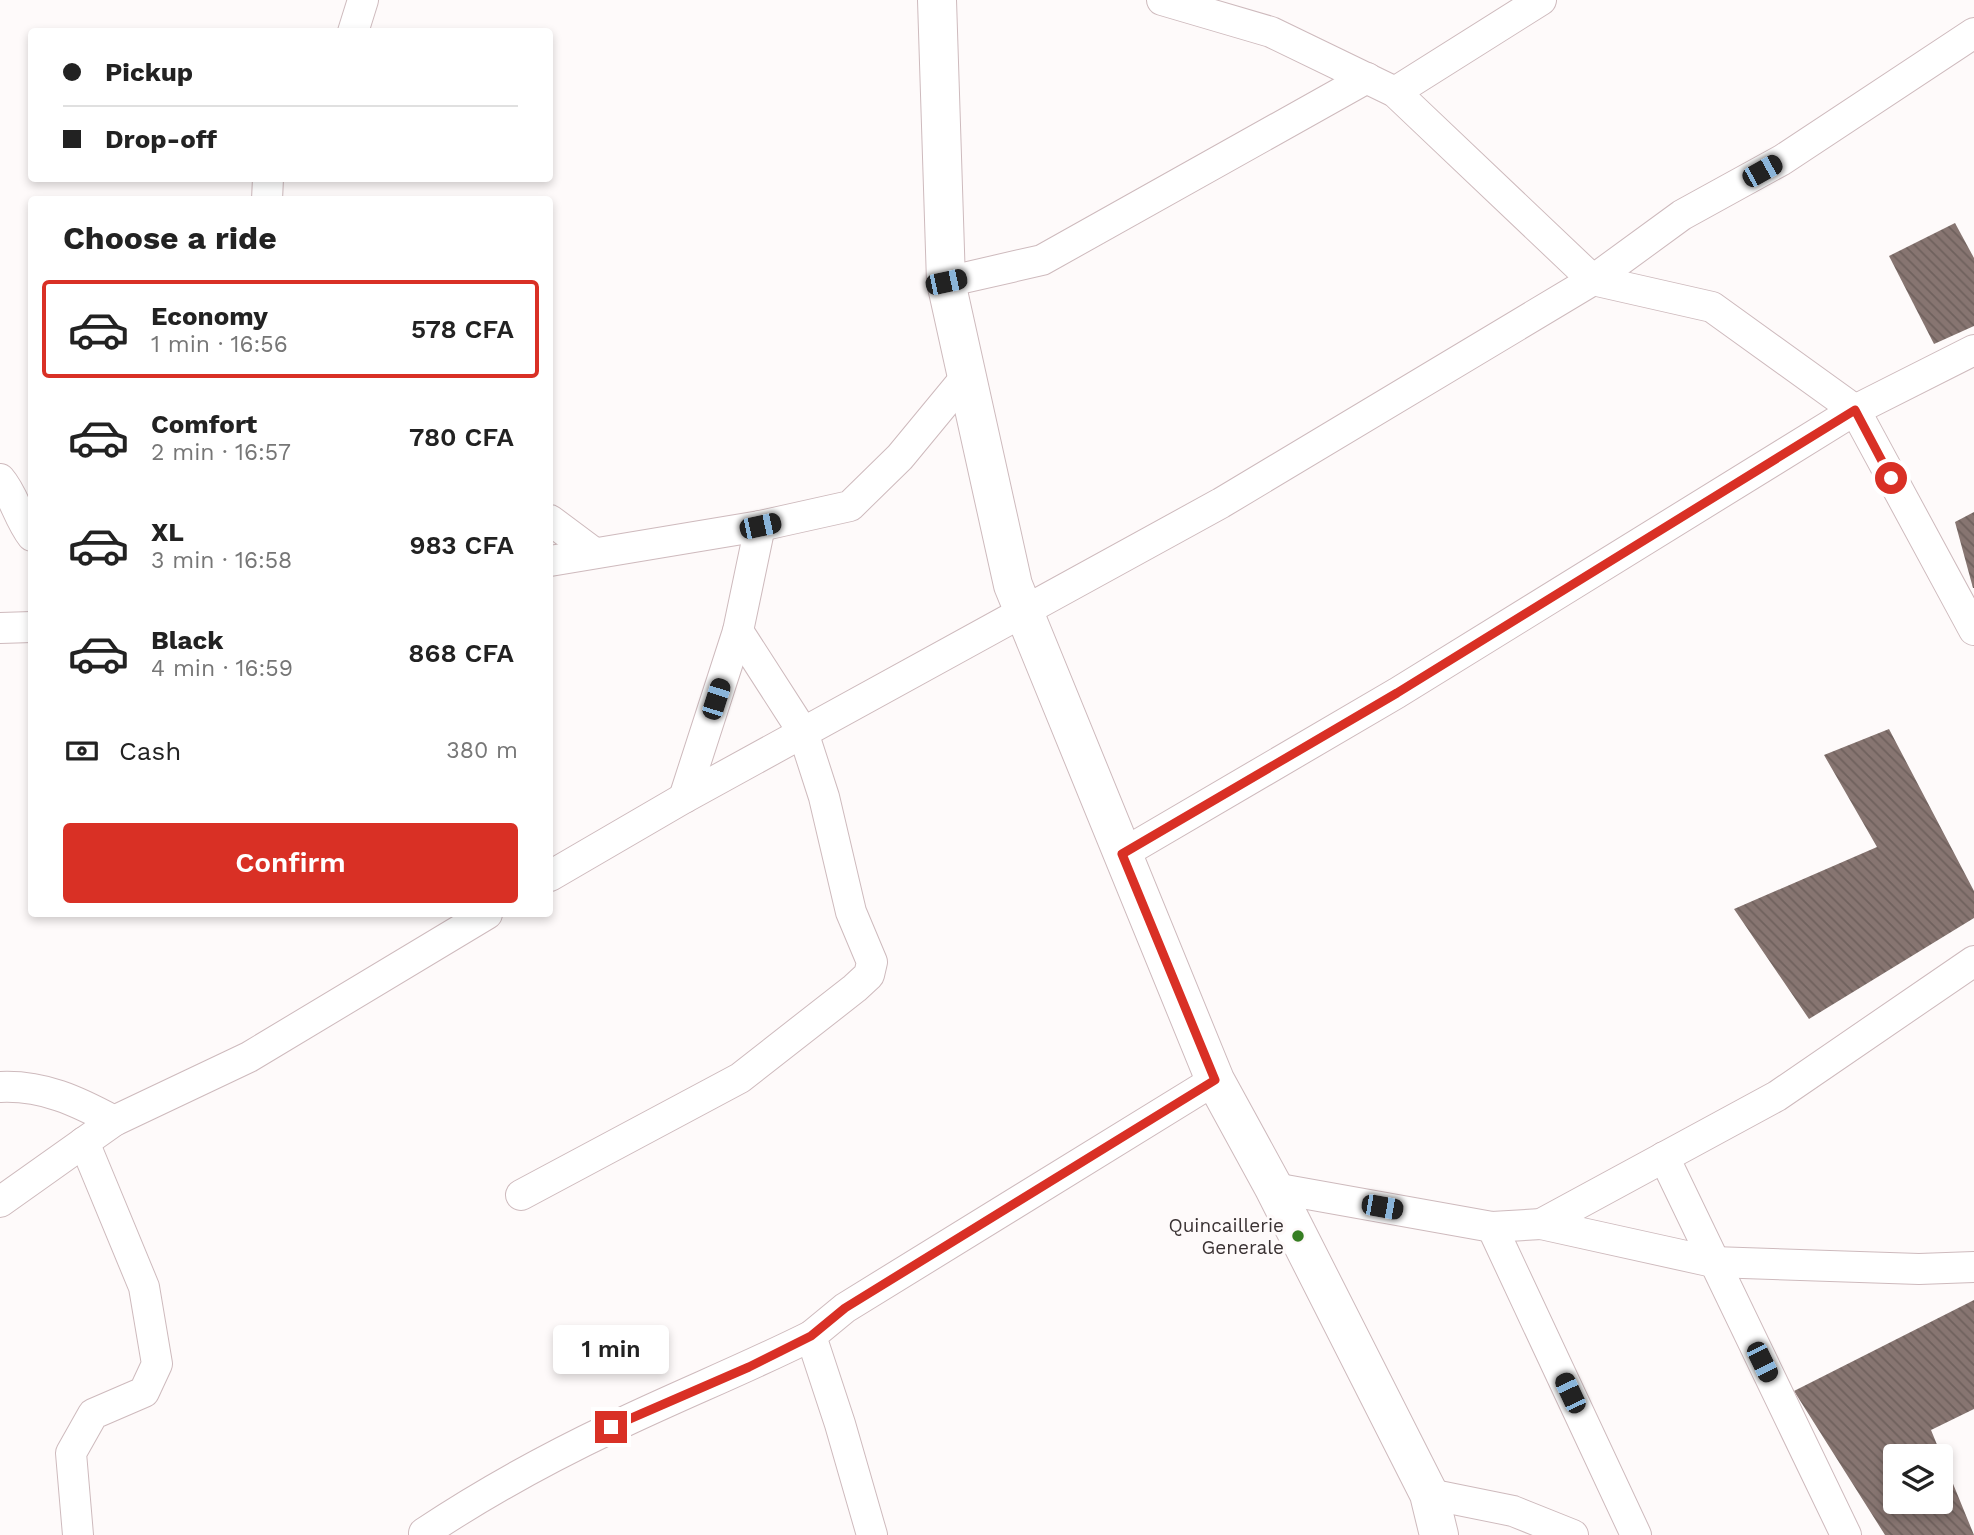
<!DOCTYPE html>
<meta charset="utf-8">
<style>
body{margin:0;font-family:"Work Sans",sans-serif;background:#f6f6f6;color:#222;height:100vh;display:flex;flex-direction:column;font-size:26px;white-space:nowrap}
*{box-sizing:border-box;margin:0}
p{font-size:23px;color:#767676}
.icon{flex:none;width:38px;height:38px;fill:none;stroke:currentColor;stroke-width:2;stroke-linecap:round;stroke-linejoin:round}
.map{position:relative;flex:1;overflow:hidden}
.drawer{position:absolute;left:28px;top:196px;width:525px;height:721px;display:flex;flex-direction:column;background:#fff;border-radius:7px;box-shadow:0 4px 10px #0003}
.drawer>*{flex:none}
.guide{position:absolute;left:28px;top:28px;width:525px;height:154px;border-radius:7px;box-shadow:0 4px 10px #0003;display:grid;align-content:center;height:154px;padding:0 35px;background:#fff}
.fabs{position:absolute;left:1883px;top:1444px;display:grid;gap:14px}
.fabs a{display:grid;place-items:center;width:70px;height:70px;border-radius:7px;background:#fff;box-shadow:0 4px 10px #0003;font-size:35px}
.end{position:absolute;width:32px;height:32px;margin:-16px;border:9px solid #d93025;background:#fff;box-shadow:0 0 0 4px #fff}
.from{border-radius:50%}
.bubble{position:absolute;height:49px;border-radius:7px;background:#fff;box-shadow:0 4px 10px #0003;font-size:23px;font-weight:600;line-height:49px;text-align:center}
.car{position:absolute;width:21px;height:42px;margin:-21px -10px;border-radius:9px;box-shadow:0 0 5px 2px #0007;background:linear-gradient(#222 24%,#8ab4d8 0 40%,#222 0 76%,#8ab4d8 0 86%,#222 0)}
.guide b{display:flex;align-items:center;gap:24px;height:66px;font-size:26px}
.guide b+b{border-top:2px solid #e0e0e0}
.guide i{width:18px;height:18px;background:#222}
ul{padding:0;list-style:none}
li{display:flex;align-items:center;gap:21px;height:98px;margin:0 14px 10px;padding:0 21px;border:4px solid transparent;border-radius:7px}
li div{flex:1}
li b{display:block;font-size:26px}
li em{font-style:normal;font-weight:600}
li.on{border-color:#d93025}
li>.icon{width:63px;height:63px;stroke-width:1.5}
h2{padding:0 35px;font-size:32px;line-height:84px}
.pay{display:flex;align-items:center;gap:18px;height:77px;padding:0 35px;font-size:26px}
.pay p{margin-inline-start:auto}
.cta{display:flex;gap:14px;margin-top:auto;padding:14px 35px}
.cta a{flex:1;height:80px;border-radius:7px;background:#d93025;color:#fff;font-size:28px;font-weight:600;line-height:80px;text-align:center}
.map>svg:first-child{display:block}
.building{fill:url(#building-back-hatch);fill-rule:evenodd}
.lines{fill:none;stroke-linecap:round;stroke-linejoin:round}
.minor-casing{stroke:#cebabd;stroke-width:32}
.tertiary-casing{stroke:#cebabd;stroke-width:40}
.minor{stroke:#fff;stroke-width:30}
.tertiary{stroke:#fff;stroke-width:38}
.route{stroke:#d93025;stroke-width:9}
.poi-dot{fill:#367e23;stroke:#fefafa;stroke-width:2.5}
.labels{text-anchor:middle;stroke-width:7;stroke-linejoin:round;paint-order:stroke}
.poi-label{font-size:19px;fill:#3a3233;stroke:#fefafa;text-anchor:end}
</style>
<div class="map">
<svg width="1974" height="1535" viewBox="0 0 1974 1535">
<defs>
<pattern id="building-back-hatch" width="6" height="6" patternUnits="userSpaceOnUse" patternTransform="scale(1.75)"><rect width="6" height="6" fill="#877571"/><path d="M-1 5l2 2M0 0l6 6M5-1l2 2" fill="none" stroke="#6f615d"/></pattern>
</defs>
<rect width="100%" height="100%" fill="#fefafa"/>
<g class="building">
<path d="M 1955,223 L 1974,258 L 1974,326 L 1934,344 L 1889,256 Z"/>
<path d="M 1974,512 L 1974,588 L 1973,588 L 1955,522 Z"/>
<path d="M 1889,729 L 1974,891 L 1974,918 L 1809,1019 L 1734,909 L 1877,847 L 1824,755 Z"/>
<path d="M 1974,1300 L 1974,1409 L 1931,1430 L 1974,1535 L 1885,1535 L 1794,1391 ZM 1895,1456 L 1941,1456 L 1941,1502 L 1895,1502 Z"/>
</g>
<g class="lines">
<g class="minor-casing">
<g id="minor">
<path d="M 1162,0 L 1271,32 L 1395,92 L 1593,280 L 1712,307 L 1855,410 L 1974,630"/>
<path d="M 353,32 L 363,0"/>
<path d="M 1395,92 L 1541,0"/>
<path d="M 267,200 L 268,178"/>
<path d="M 946,282 L 1042,260 L 1367,78"/>
<path d="M 0,479 C 14,495 18,518 32,536"/>
<path d="M 550,520 L 593,552"/>
<path d="M 550,561 L 760,526 L 850,506 L 900,457 L 966,377"/>
<path d="M 0,628 L 32,627"/>
<path d="M 684,798 L 738,631 L 760,526"/>
<path d="M 1122,854 L 1397,693 L 1855,410 L 1974,350"/>
<path d="M 550,876 L 684,798 L 1221,503 L 1593,280 L 1682,215 L 1782,160 L 1974,33"/>
<path d="M 0,1087 C 43,1085 77,1101 114,1121"/>
<path d="M 1664,1157 L 1846,1535"/>
<path d="M 1274,1188 L 1492,1227 L 1541,1224 L 1777,1096 L 1974,961"/>
<path d="M 521,1195 L 740,1078 L 855,988 L 869,975 L 872,962 L 851,912 L 824,797 L 803,732 L 738,631"/>
<path d="M 0,1202 L 114,1121 L 249,1057 L 487,914"/>
<path d="M 1541,1224 L 1713,1262 L 1919,1269 L 1974,1267"/>
<path d="M 1492,1227 L 1636,1535"/>
<path d="M 1429,1494 L 1513,1511 L 1573,1535"/>
<path d="M 78,1535 L 71,1453 L 93,1414 L 144,1392 L 157,1364 L 144,1287 L 84,1142"/>
<path d="M 425,1535 L 424,1533 C 484,1493 546,1459 611,1428 C 677,1396 745,1369 811,1336"/>
<path d="M 872,1535 L 840,1424 L 811,1336 L 845,1308 L 1215,1080"/>
</g>
</g>
<g class="tertiary-casing">
<path id="tertiary" d="M 937,0 L 946,282 L 1013,585 L 1215,1080 L 1274,1188 L 1429,1494 L 1439,1535"/>
</g>
<use href="#minor" class="minor"/>
<use href="#tertiary" class="tertiary"/>
</g>
<g class="lines">
<path class="route" d="M 611,1427 L 749,1367 L 811,1336 L 845,1308 L 1215,1080 L 1122,854 L 1397,693 L 1855,410 L 1891,478"/>
</g>
<circle class="poi-dot" cx="1298" cy="1236" r="7"/>
<g class="labels">
<g class="poi-label">
<text x="1284" y="1232">Quincaillerie<tspan x="1284" dy="22">Generale</tspan></text>
</g>
</g>
</svg>
<div class="fabs">
<a><svg class="icon" aria-label="layers" viewBox="0 0 24 24"><path d="M12 4l9 5-9 5-9-5zM3 14l9 5 9-5"/></svg></a>
</div>
<i class="end from" style="left:1891px;top:478px"></i>
<i class="end" style="left:611px;top:1427px"></i>
<div class="bubble" style="left:553px;top:1325px;width:116px">1 min</div>
<i class="car" style="left:1762px;top:171px;rotate:61deg"></i>
<i class="car" style="left:946px;top:282px;rotate:78deg"></i>
<i class="car" style="left:760px;top:526px;rotate:78deg"></i>
<i class="car" style="left:716px;top:699px;rotate:18deg"></i>
<i class="car" style="left:1382px;top:1207px;rotate:100deg"></i>
<i class="car" style="left:1762px;top:1362px;rotate:154deg"></i>
<i class="car" style="left:1570px;top:1393px;rotate:335deg"></i>
<div class="guide">
<b><i class="from"></i>Pickup</b>
<b><i></i>Drop-off</b>
</div>
<section class="drawer">
<h2>Choose a ride</h2>
<ul>
<li class="on"><svg class="icon" aria-label="car" viewBox="0 0 24 24"><path d="M5 17H2v-5l4-1 3-4h7l3 4 3 1v5h-3M9 17h6M6 11h13"/><circle cx="7" cy="17" r="2"/><circle cx="17" cy="17" r="2"/></svg><div><b>Economy</b><p>1 min · 16:56</p></div><em>578 CFA</em></li>
<li><svg class="icon" aria-label="car" viewBox="0 0 24 24"><path d="M5 17H2v-5l4-1 3-4h7l3 4 3 1v5h-3M9 17h6M6 11h13"/><circle cx="7" cy="17" r="2"/><circle cx="17" cy="17" r="2"/></svg><div><b>Comfort</b><p>2 min · 16:57</p></div><em>780 CFA</em></li>
<li><svg class="icon" aria-label="car" viewBox="0 0 24 24"><path d="M5 17H2v-5l4-1 3-4h7l3 4 3 1v5h-3M9 17h6M6 11h13"/><circle cx="7" cy="17" r="2"/><circle cx="17" cy="17" r="2"/></svg><div><b>XL</b><p>3 min · 16:58</p></div><em>983 CFA</em></li>
<li><svg class="icon" aria-label="car" viewBox="0 0 24 24"><path d="M5 17H2v-5l4-1 3-4h7l3 4 3 1v5h-3M9 17h6M6 11h13"/><circle cx="7" cy="17" r="2"/><circle cx="17" cy="17" r="2"/></svg><div><b>Black</b><p>4 min · 16:59</p></div><em>868 CFA</em></li>
</ul>
<div class="pay"><svg class="icon" aria-label="cash" viewBox="0 0 24 24"><path d="M3 7h18v10H3z"/><circle cx="12" cy="12" r="2"/></svg>Cash<p>380 m</p></div>
<div class="cta"><a>Confirm</a></div>
</section>
</div>
